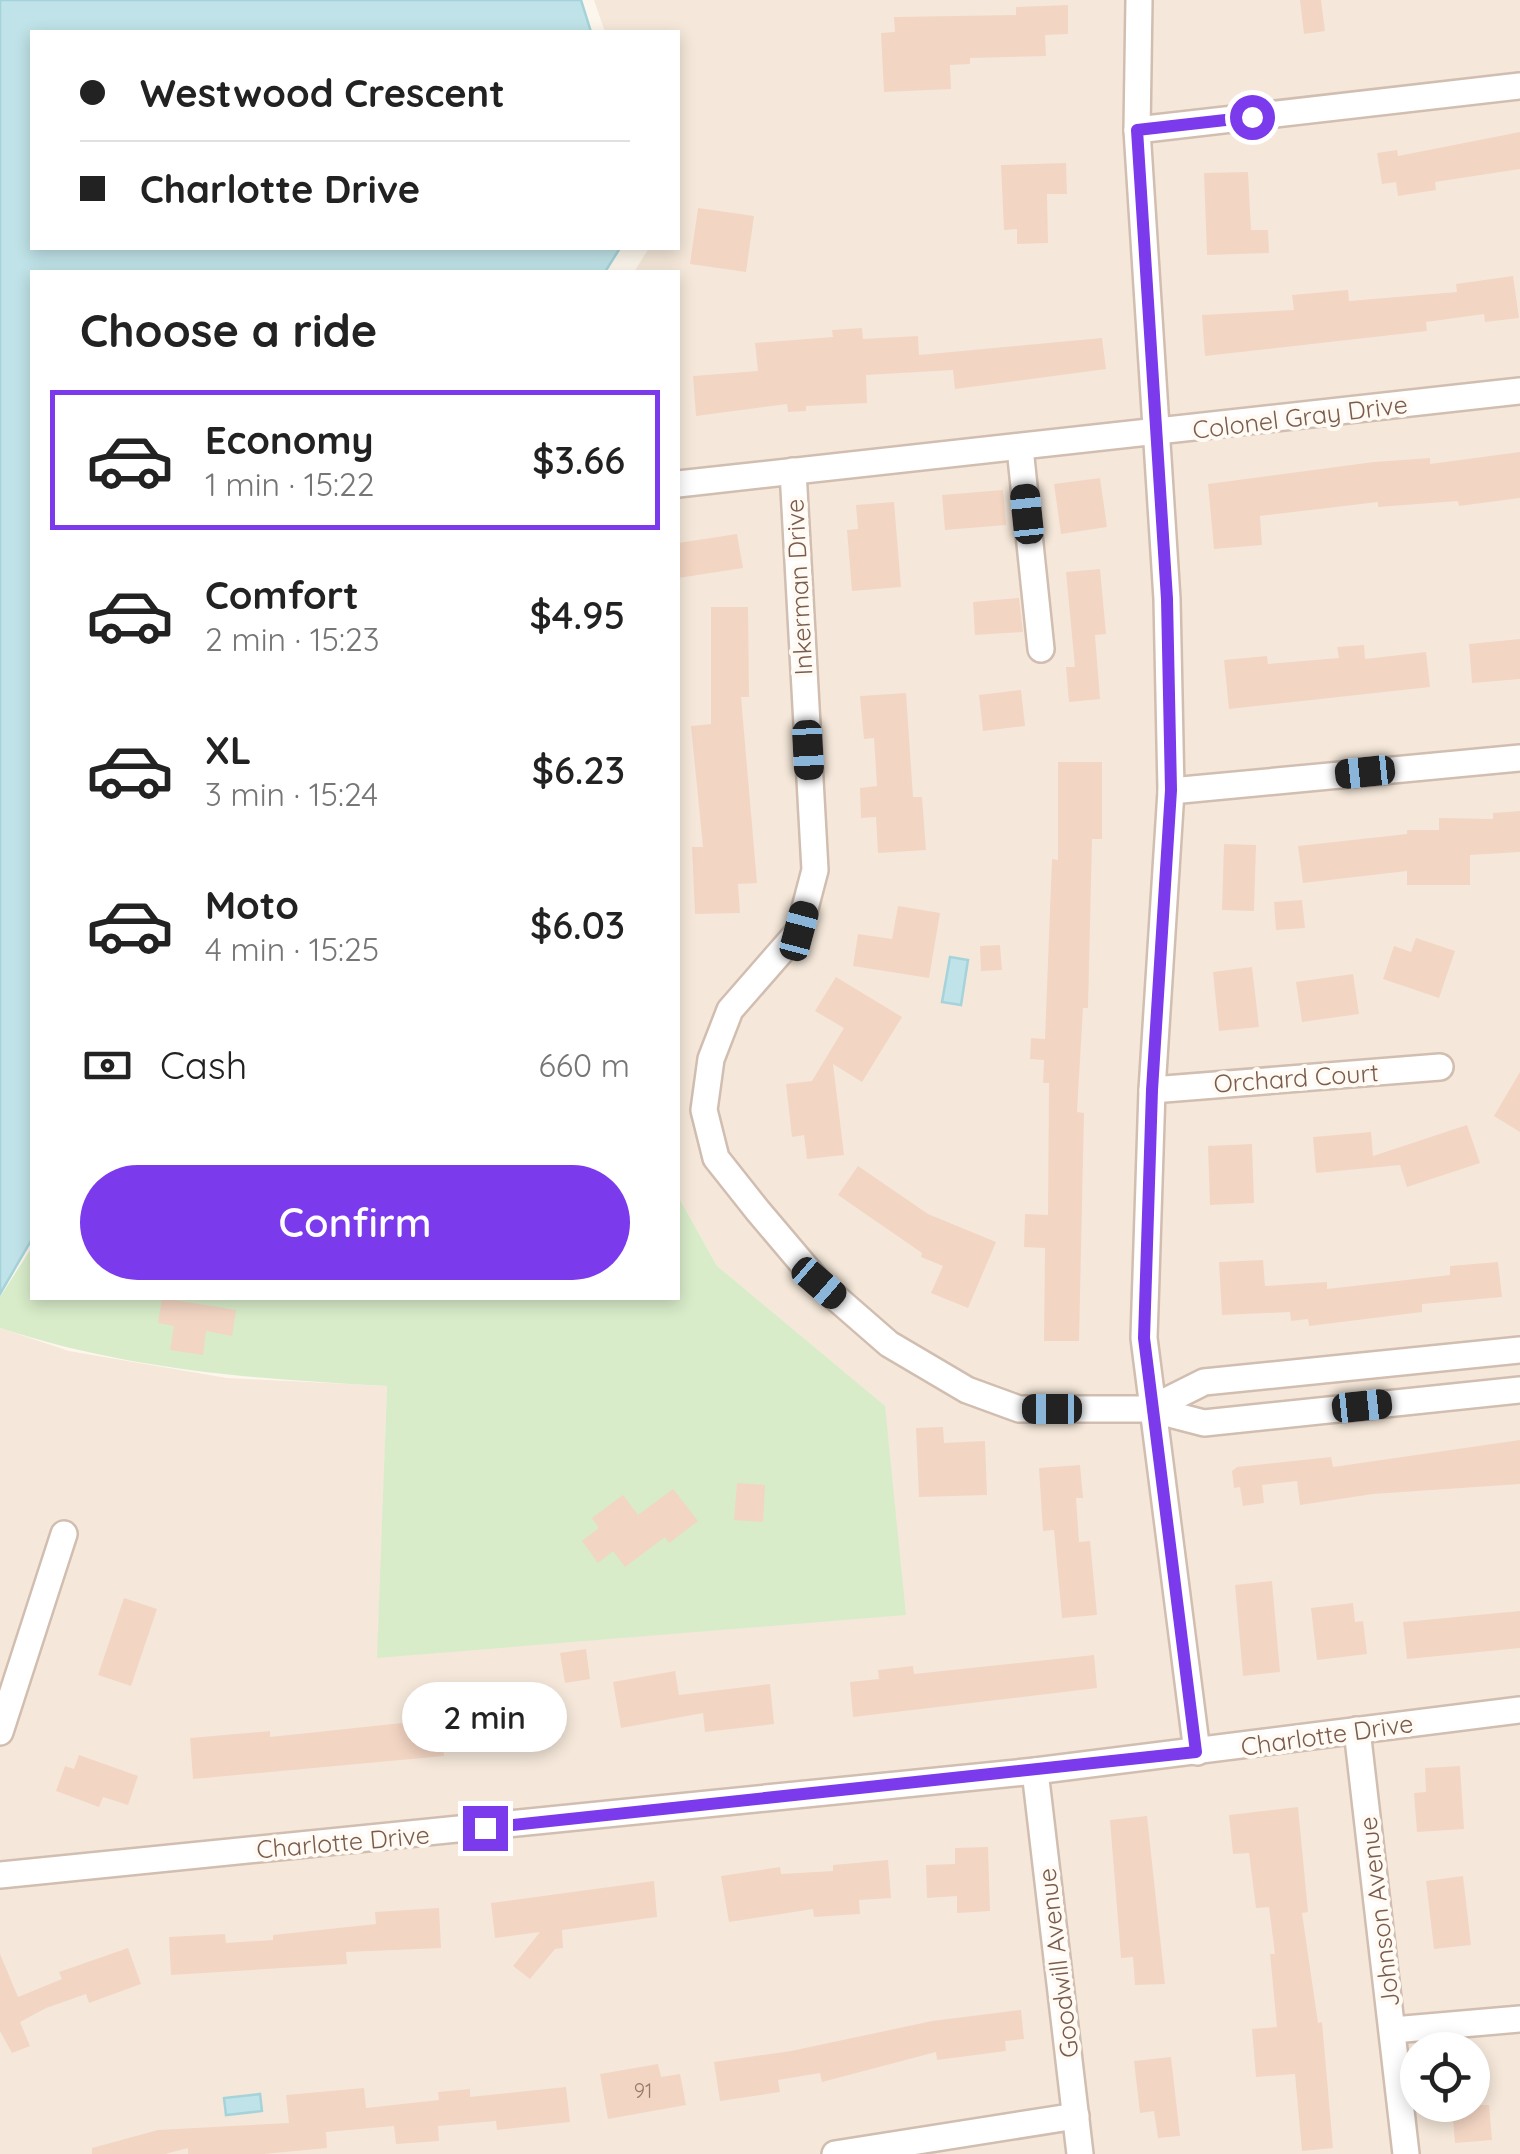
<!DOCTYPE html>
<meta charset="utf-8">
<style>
body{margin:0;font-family:Quicksand,sans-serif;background:#f6f6f6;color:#222;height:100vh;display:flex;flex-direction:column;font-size:38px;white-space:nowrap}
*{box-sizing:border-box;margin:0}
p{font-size:32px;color:#767676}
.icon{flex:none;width:55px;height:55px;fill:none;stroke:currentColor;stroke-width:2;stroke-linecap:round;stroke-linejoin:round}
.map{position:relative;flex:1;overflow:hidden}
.details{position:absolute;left:30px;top:270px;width:650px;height:1030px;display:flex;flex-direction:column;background:#fff;border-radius:0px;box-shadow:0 5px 15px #0003}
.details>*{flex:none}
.banner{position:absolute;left:30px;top:30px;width:650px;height:220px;border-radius:0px;box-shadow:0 5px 15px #0003;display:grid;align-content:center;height:220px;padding:0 50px;background:#fff}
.fabs{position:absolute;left:1400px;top:2032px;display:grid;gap:20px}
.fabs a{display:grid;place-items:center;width:90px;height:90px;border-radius:50%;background:#fff;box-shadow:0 5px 15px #0003;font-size:50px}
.end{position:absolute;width:45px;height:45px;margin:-22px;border:12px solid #7c3aed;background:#fff;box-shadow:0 0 0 5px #fff}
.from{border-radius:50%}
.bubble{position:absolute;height:70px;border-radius:35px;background:#fff;box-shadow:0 5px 15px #0003;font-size:32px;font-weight:600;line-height:70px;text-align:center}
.car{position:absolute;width:30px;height:60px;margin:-30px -15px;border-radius:12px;box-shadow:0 0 8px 2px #0007;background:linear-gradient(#222 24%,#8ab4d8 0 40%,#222 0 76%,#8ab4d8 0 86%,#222 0)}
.banner b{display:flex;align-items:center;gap:35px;height:95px;font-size:38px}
.banner b+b{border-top:2px solid #e0e0e0}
.banner i{width:25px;height:25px;background:#222}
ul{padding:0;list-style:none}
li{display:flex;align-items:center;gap:30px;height:140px;margin:0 20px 15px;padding:0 30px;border:5px solid transparent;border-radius:0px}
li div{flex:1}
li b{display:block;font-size:38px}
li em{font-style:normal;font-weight:600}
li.active{border-color:#7c3aed}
li>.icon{width:90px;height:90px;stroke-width:1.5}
h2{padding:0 50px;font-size:45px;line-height:120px}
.pay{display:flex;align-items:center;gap:25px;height:110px;padding:0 50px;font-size:38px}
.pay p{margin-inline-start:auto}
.primary-button{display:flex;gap:20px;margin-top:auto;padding:20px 50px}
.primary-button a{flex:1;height:115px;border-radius:60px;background:#7c3aed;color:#fff;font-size:40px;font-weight:600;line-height:115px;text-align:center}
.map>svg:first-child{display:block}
.residential{fill:#f5e8da;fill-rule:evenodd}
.green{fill:#d8ecc9}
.water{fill:#bfe3e8;stroke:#a5d3da;stroke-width:2.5}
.building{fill:#f3d5c3}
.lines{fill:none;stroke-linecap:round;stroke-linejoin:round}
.minor-casing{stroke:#d1beb0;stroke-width:30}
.minor{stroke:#fff;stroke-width:25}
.route{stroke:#7c3aed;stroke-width:12}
.labels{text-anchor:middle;stroke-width:8;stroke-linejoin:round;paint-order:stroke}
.number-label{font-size:20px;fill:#987a6a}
.street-label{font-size:25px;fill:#7a5c4d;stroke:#fffaf3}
</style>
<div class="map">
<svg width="1520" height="2154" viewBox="0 0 1520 2154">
<rect width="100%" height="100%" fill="#fdf6ec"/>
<path class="residential" d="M 594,0 L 1520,0 L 1520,2154 L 0,2154 L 0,1328 L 69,1351 L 227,1378 L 387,1386 L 378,1658 L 795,1335 L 717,1266 L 678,1196 L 678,272 L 634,272 L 649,248 L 678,248 L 678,32 L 605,32 ZM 1418,2050 L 1472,2050 L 1472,2105 L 1418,2105 Z"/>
<path class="green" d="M 678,1196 L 717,1266 L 885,1406 L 906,1615 L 377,1658 L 387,1386 C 253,1379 129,1370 0,1328 L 0,1297 L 32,1247 L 32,1298 L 678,1298 Z"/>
<g class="water">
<path d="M 0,0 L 581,0 L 591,32 L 32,32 L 32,248 L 620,248 L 605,272 L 32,272 L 32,1239 L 0,1294 Z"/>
<path d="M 950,957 L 968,960 L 961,1005 L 942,1002 Z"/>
<path d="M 260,2094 L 262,2111 L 226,2115 L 224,2098 Z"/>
</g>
<g class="building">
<path d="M 1300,0 L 1321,0 L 1325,31 L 1304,34 Z"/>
<path d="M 1068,5 L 1068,34 L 1045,35 L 1046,56 L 970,58 L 970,64 L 950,65 L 951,89 L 884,92 L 881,33 L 895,32 L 894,17 L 1016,15 L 1016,7 Z"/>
<path d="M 1520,132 L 1520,169 L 1435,182 L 1436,190 L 1398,196 L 1396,182 L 1382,184 L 1377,153 L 1397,150 L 1398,156 Z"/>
<path d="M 1066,163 L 1067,194 L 1047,194 L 1048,243 L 1017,244 L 1017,229 L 1004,230 L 1001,165 Z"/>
<path d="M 1248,172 L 1251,230 L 1268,230 L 1269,253 L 1207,255 L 1204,173 Z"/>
<path d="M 698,208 L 754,216 L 746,272 L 690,264 Z"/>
<path d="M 1513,276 L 1519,318 L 1485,322 L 1484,314 L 1426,322 L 1427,331 L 1205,356 L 1202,315 L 1294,310 L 1292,295 L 1348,290 L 1349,301 L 1457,292 L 1456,284 Z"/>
<path d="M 862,328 L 863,339 L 918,336 L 919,355 L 1102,338 L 1106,369 L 955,389 L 953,370 L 866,375 L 867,403 L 806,406 L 806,411 L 788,412 L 787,404 L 696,416 L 693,376 L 758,371 L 755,343 L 833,337 L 832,330 Z"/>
<path d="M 1520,452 L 1520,498 L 1459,506 L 1458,501 L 1378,507 L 1378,502 L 1260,516 L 1262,545 L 1214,549 L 1208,484 L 1374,462 L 1430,458 L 1430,464 Z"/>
<path d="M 1100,478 L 1107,527 L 1061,534 L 1054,484 Z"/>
<path d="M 1003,490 L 1006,525 L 945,530 L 942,495 Z"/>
<path d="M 894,502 L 901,587 L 852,591 L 847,530 L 858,529 L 856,505 Z"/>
<path d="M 737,534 L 743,568 L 678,578 L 678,543 Z"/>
<path d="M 1100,569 L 1106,634 L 1095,635 L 1100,699 L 1069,702 L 1066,667 L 1075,667 L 1066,572 Z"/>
<path d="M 1019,598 L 1023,632 L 975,635 L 973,602 Z"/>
<path d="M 711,607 L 748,607 L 749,697 L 741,697 L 757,883 L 738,884 L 740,913 L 695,914 L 692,847 L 703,847 L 691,726 L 711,724 Z"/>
<path d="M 1520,639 L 1520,679 L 1472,683 L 1469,644 Z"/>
<path d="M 1364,645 L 1365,659 L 1426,652 L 1430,687 L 1229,709 L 1224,660 L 1267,656 L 1268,664 L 1339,658 L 1337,647 Z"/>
<path d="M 1021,690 L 1025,726 L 983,731 L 979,695 Z"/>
<path d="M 906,693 L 913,797 L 922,797 L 926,850 L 878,853 L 876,817 L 861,818 L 860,788 L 877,786 L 874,738 L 864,739 L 860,696 Z"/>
<path d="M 1058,762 L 1102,762 L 1102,839 L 1092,839 L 1088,1008 L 1083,1008 L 1077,1112 L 1084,1113 L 1079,1341 L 1044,1341 L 1045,1248 L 1024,1247 L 1025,1214 L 1048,1215 L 1049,1083 L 1043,1083 L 1044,1060 L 1030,1059 L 1031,1038 L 1045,1039 L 1052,859 L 1058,860 Z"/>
<path d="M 1520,811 L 1520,852 L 1470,855 L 1470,885 L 1407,885 L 1407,871 L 1303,883 L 1298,846 L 1407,834 L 1407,830 L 1439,830 L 1439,818 L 1493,819 L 1493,813 Z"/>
<path d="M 1224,844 L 1256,845 L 1254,911 L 1222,910 Z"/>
<path d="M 1302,900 L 1305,928 L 1276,930 L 1274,902 Z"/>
<path d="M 898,906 L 940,913 L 929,978 L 853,966 L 858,934 L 892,939 Z"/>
<path d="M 1416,938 L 1455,951 L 1439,998 L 1383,979 L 1394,946 L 1411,952 Z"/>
<path d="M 1000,945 L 1002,970 L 981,971 L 980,946 Z"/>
<path d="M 1252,967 L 1259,1027 L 1219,1031 L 1213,972 Z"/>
<path d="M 1353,974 L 1359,1014 L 1302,1022 L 1296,982 Z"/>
<path d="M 836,977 L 902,1017 L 862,1082 L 833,1064 L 844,1155 L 807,1159 L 804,1135 L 792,1137 L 786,1084 L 812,1081 L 844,1028 L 815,1011 Z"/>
<path d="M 1520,1072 L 1520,1132 L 1494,1116 Z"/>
<path d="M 1467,1125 L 1480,1163 L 1407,1187 L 1400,1165 L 1316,1173 L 1313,1137 L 1371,1132 L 1373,1156 Z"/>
<path d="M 1252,1144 L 1254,1203 L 1210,1205 L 1208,1146 Z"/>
<path d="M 858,1166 L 928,1214 L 996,1242 L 968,1308 L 931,1293 L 943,1266 L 921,1257 L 922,1253 L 838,1195 Z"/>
<path d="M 1263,1260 L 1265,1286 L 1327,1282 L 1327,1289 L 1450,1275 L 1450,1266 L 1498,1262 L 1502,1297 L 1422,1304 L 1422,1312 L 1309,1326 L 1308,1319 L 1291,1321 L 1290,1312 L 1222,1315 L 1219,1262 Z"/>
<path d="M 162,1298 L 236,1310 L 232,1336 L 206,1331 L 203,1355 L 170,1350 L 174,1326 L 158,1323 Z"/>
<path d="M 943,1427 L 944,1443 L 985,1441 L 987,1495 L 919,1497 L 916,1428 Z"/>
<path d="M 1520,1440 L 1520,1484 L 1373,1494 L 1300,1505 L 1297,1481 L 1262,1485 L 1264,1503 L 1243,1506 L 1240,1487 L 1234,1488 L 1232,1471 L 1237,1467 L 1331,1457 L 1333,1467 Z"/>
<path d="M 1080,1465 L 1083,1498 L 1076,1498 L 1079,1542 L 1090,1541 L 1097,1615 L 1062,1618 L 1054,1530 L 1043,1531 L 1039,1468 Z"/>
<path d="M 737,1483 L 765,1485 L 763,1522 L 734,1520 Z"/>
<path d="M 673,1489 L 698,1521 L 669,1543 L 665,1537 L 625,1567 L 613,1551 L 598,1563 L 582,1541 L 599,1528 L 592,1518 L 623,1495 L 638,1515 Z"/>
<path d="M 1272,1581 L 1280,1672 L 1243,1676 L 1235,1585 Z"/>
<path d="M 124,1598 L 157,1609 L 131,1686 L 98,1675 Z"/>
<path d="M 1353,1603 L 1355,1622 L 1363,1621 L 1367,1654 L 1317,1660 L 1311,1608 Z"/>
<path d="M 1520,1611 L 1520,1648 L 1407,1659 L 1403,1622 Z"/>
<path d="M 586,1649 L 590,1679 L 565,1683 L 560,1653 Z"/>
<path d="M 1094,1655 L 1097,1688 L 853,1717 L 850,1682 L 879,1679 L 878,1670 L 913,1666 L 914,1674 Z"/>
<path d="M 675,1671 L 679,1695 L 770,1684 L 774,1724 L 705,1732 L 703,1713 L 621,1728 L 613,1682 Z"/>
<path d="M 557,1692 L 563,1735 L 501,1744 L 495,1701 Z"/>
<path d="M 440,1719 L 444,1756 L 193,1779 L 190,1738 L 270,1731 L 270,1737 Z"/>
<path d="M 79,1755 L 138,1776 L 128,1805 L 103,1797 L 99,1807 L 56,1791 L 65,1766 L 74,1769 Z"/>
<path d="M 1460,1766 L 1464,1829 L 1417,1832 L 1414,1793 L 1426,1792 L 1425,1768 Z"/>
<path d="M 1298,1807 L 1308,1912 L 1302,1913 L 1318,2023 L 1322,2022 L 1333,2148 L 1302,2151 L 1295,2074 L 1256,2077 L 1252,2029 L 1277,2027 L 1270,1954 L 1275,1954 L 1269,1907 L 1256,1908 L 1249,1853 L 1233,1854 L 1229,1815 Z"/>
<path d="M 1147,1816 L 1165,1984 L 1135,1985 L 1133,1957 L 1121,1958 L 1110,1820 Z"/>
<path d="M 988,1847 L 990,1911 L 957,1913 L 957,1896 L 927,1898 L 926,1865 L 955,1864 L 955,1848 Z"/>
<path d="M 888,1860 L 891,1898 L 859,1900 L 860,1914 L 814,1917 L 813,1909 L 729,1922 L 721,1876 L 780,1867 L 781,1874 L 833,1871 L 833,1865 Z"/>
<path d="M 1463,1876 L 1471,1945 L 1434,1949 L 1426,1881 Z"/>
<path d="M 654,1881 L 657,1917 L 562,1930 L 563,1948 L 555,1949 L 530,1979 L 513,1966 L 540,1932 L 495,1938 L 491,1903 Z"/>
<path d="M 439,1908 L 441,1948 L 346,1952 L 347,1964 L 171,1975 L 169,1937 L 225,1934 L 226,1943 L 273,1940 L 273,1935 L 376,1924 L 375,1912 Z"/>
<path d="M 128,1948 L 141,1984 L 89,2003 L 86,1994 L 46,2008 L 20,2022 L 30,2046 L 12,2053 L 0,2031 L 0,1954 L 18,1997 L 62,1979 L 59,1972 Z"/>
<path d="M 1021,2010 L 1024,2039 L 1005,2041 L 1006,2051 L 937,2060 L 936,2052 L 822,2082 L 820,2073 L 778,2080 L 780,2092 L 720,2101 L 714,2062 L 791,2051 L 932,2021 Z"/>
<path d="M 1171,2057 L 1180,2136 L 1158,2138 L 1154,2111 L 1140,2113 L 1134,2061 Z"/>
<path d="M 658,2064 L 661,2077 L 680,2074 L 686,2105 L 608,2119 L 600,2074 Z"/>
<path d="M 566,2087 L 570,2122 L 497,2130 L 496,2121 L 438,2126 L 439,2141 L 396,2144 L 394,2126 L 326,2132 L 327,2148 L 263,2154 L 188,2154 L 188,2148 L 165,2154 L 92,2154 L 92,2148 L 158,2130 L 289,2123 L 286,2095 L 364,2088 L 366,2108 L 439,2100 L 438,2092 L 470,2089 L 470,2097 Z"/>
<path d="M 1452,2105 L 1489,2105 L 1492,2140 L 1455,2143 Z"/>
</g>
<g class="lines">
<g class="minor-casing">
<g id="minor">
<path d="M 1139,0 L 1137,130 L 1167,599 L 1171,791 L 1152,1090 L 1144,1338 L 1197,1752"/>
<path d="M 1137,130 L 1520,86"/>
<path d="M 1020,448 L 1041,649"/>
<path d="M 793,471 L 815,870 L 799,931 L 730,1010 L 711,1059 L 704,1110 L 716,1158 L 758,1211 L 819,1283 L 889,1344 L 967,1390 L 1019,1409 L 1150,1409 L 1204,1423 L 1520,1390"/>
<path d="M 678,484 L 1520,391"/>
<path d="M 1171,791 L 1520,758"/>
<path d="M 1152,1090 L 1440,1067"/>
<path d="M 1150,1409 L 1204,1382 L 1520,1350"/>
<path d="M 1357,1730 L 1406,2154"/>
<path d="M 0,1732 L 64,1534"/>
<path d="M 1035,1771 L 1080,2154"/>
<path d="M 0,1875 L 1035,1771 L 1520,1710"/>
<path d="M 1393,2030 L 1520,2019"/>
<path d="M 835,2154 L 1076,2116"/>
</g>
</g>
<use href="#minor" class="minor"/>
</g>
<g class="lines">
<path class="route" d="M 485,1828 L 1196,1752 L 1144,1338 L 1152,1090 L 1171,790 L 1167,599 L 1137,130 L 1252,117"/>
</g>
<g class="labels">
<g class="number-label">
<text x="643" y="2098">91</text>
</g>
<g class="street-label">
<text transform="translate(1300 417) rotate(-7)" y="9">Colonel Gray Drive</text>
<text transform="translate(799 587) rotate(-93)" y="9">Inkerman Drive</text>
<text transform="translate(1296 1078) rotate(-4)" y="9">Orchard Court</text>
<text transform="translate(1327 1735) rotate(-8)" y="9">Charlotte Drive</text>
<text transform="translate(343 1842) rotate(-5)" y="9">Charlotte Drive</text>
<text transform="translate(1379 1912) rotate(-97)" y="9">Johnson Avenue</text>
<text transform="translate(1058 1963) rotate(-97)" y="9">Goodwill Avenue</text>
</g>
</g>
</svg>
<div class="fabs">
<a><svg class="icon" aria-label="locate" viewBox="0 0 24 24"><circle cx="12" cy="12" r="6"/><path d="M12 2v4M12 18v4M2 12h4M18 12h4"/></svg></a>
</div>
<i class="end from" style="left:1252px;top:117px"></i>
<i class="end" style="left:485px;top:1828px"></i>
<div class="bubble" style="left:402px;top:1682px;width:165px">2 min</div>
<i class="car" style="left:1027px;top:514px;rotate:354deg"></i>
<i class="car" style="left:808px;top:750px;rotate:177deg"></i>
<i class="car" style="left:1365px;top:772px;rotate:264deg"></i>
<i class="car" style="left:799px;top:931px;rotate:15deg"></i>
<i class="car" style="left:819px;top:1283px;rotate:131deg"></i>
<i class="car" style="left:1362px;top:1406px;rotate:84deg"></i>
<i class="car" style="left:1052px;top:1409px;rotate:270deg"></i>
<div class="banner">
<b><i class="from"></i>Westwood Crescent</b>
<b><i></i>Charlotte Drive</b>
</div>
<section class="details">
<h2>Choose a ride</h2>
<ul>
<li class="active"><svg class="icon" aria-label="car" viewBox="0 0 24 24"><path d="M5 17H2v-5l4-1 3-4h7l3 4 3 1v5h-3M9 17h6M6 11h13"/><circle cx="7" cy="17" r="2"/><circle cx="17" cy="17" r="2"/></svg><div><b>Economy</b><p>1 min · 15:22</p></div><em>$3.66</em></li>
<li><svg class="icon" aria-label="car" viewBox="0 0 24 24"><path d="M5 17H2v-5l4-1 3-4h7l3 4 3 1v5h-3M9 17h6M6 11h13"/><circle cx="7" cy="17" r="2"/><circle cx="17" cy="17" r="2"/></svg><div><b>Comfort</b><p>2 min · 15:23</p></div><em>$4.95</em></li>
<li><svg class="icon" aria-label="car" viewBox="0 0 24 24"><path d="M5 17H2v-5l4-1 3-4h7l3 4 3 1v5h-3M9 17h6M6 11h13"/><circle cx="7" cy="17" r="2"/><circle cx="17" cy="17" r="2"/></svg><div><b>XL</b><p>3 min · 15:24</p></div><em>$6.23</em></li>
<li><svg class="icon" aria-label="car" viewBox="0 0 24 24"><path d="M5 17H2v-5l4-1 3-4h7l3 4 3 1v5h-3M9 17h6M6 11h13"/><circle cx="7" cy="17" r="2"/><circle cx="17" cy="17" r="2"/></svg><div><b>Moto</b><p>4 min · 15:25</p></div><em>$6.03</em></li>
</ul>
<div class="pay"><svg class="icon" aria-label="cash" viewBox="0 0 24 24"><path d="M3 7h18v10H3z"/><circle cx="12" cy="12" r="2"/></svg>Cash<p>660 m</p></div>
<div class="primary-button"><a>Confirm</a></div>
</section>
</div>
